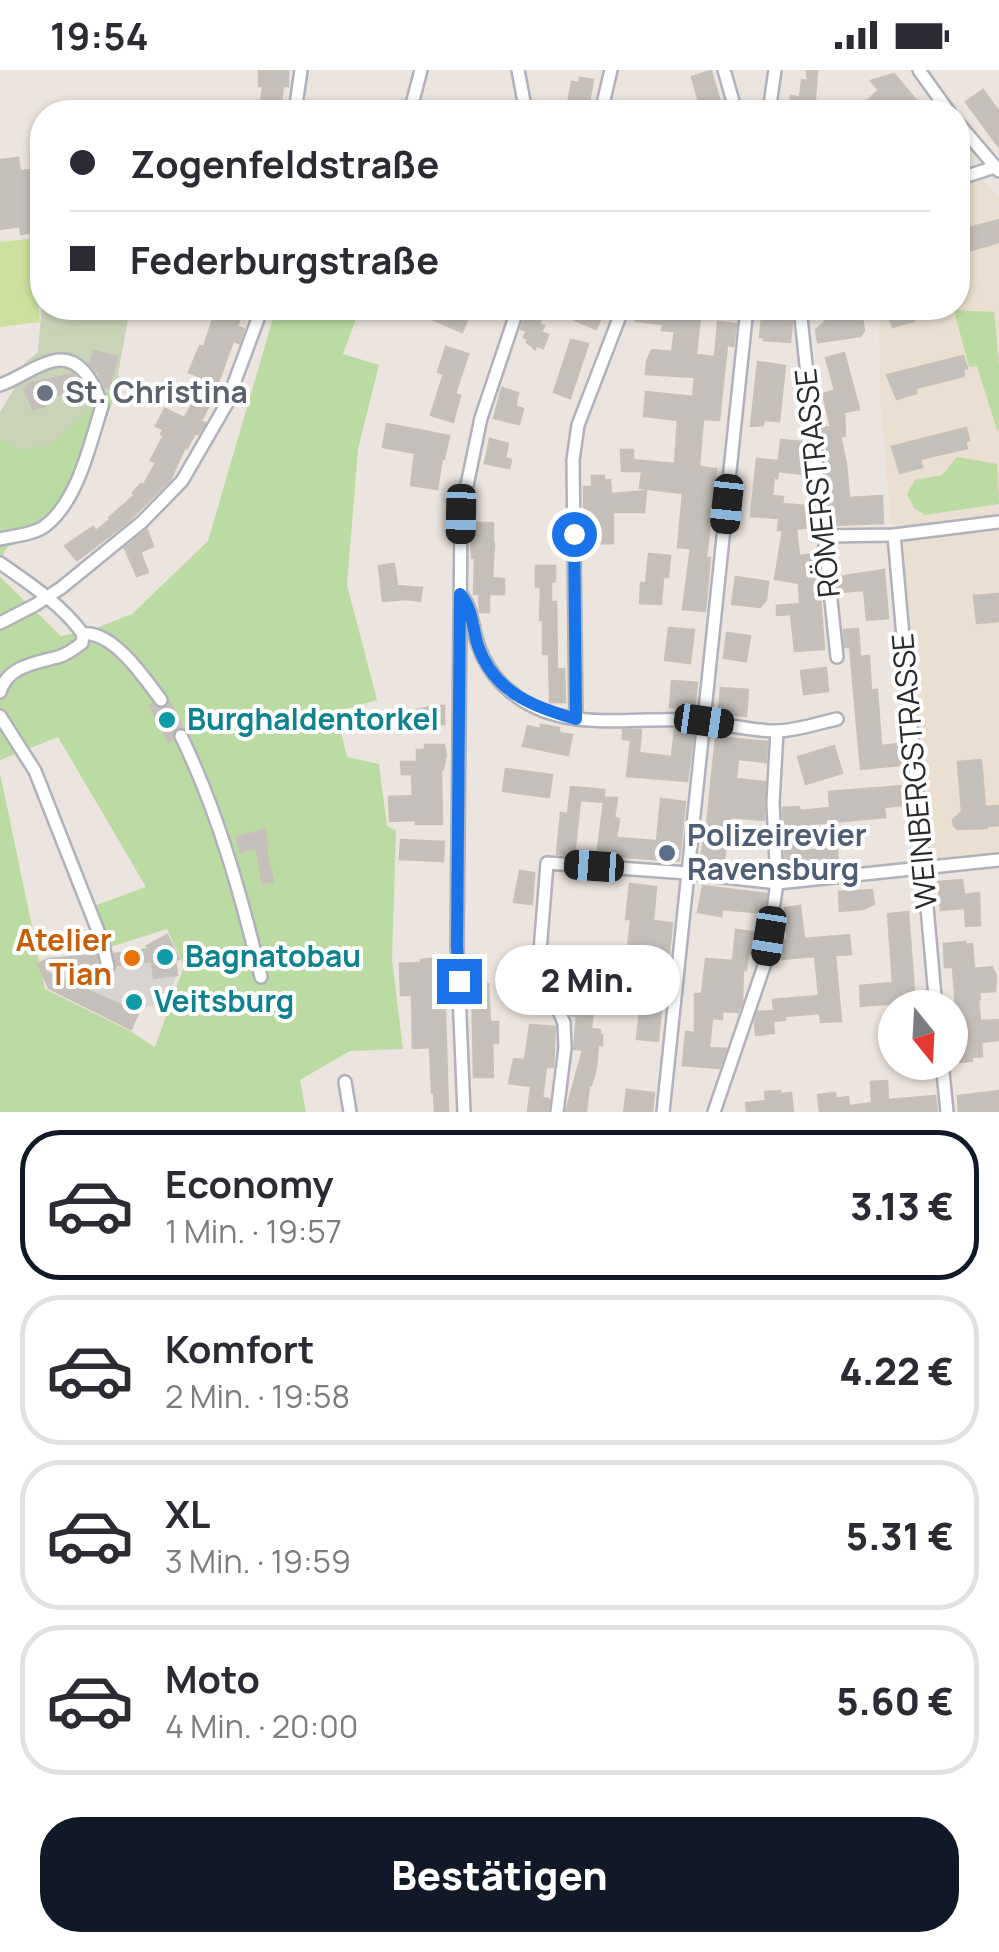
<!DOCTYPE html>
<html lang="de">
<meta charset="utf-8">
<style>
body{margin:0;font-family:Manrope,sans-serif;background:#f2f2f3;color:#2b2b33;height:100vh;display:flex;flex-direction:column;font-size:38px;white-space:nowrap}
*{box-sizing:border-box;margin:0}
p{font-size:32px;color:#7c7c81}
.icon{flex:none;width:55px;height:55px;fill:none;stroke:currentColor;stroke-width:2;stroke-linecap:round;stroke-linejoin:round}
.map{position:relative;height:1042px;overflow:hidden}
.details{display:flex;flex-direction:column;background:#fff;flex:1}
.details>*{flex:none}
.top-card{position:absolute;left:30px;top:30px;width:940px;height:220px;border-radius:40px;box-shadow:0 2px 8px #0004;display:grid;align-content:center;height:220px;padding:0 40px;background:#fff}
.needle{width:65px;rotate:162deg}
.buttons{position:absolute;left:878px;top:920px;display:grid;gap:20px}
.buttons a{display:grid;place-items:center;width:90px;height:90px;border-radius:50%;background:#fff;box-shadow:0 2px 8px #0004;font-size:50px}
.end{position:absolute;width:45px;height:45px;margin:-22px;border:12px solid #1a73e8;background:#fff;box-shadow:0 0 0 5px #fff}
.from{border-radius:50%}
.bubble{position:absolute;height:70px;border-radius:35px;background:#fff;box-shadow:0 2px 8px #0004;font-size:32px;font-weight:800;line-height:70px;text-align:center}
.car{position:absolute;width:30px;height:60px;margin:-30px -15px;border-radius:12px;box-shadow:0 0 8px 2px #0007;background:linear-gradient(#222 24%,#8ab4d8 0 40%,#222 0 76%,#8ab4d8 0 86%,#222 0)}
.top-card b{display:flex;align-items:center;gap:35px;height:95px;font-size:38px}
.top-card b+b{border-top:2px solid #e1e1e2}
.top-card i{width:25px;height:25px;background:#2b2b33}
ul{padding:18px 0 0;list-style:none}
li{display:flex;align-items:center;gap:30px;height:150px;margin:0 20px 15px;padding:0 20px;border:5px solid #e1e1e2;border-radius:40px}
li div{flex:1}
li b{display:block;font-size:38px}
li em{font-style:normal;font-weight:800}
li.on{border-color:#111827}
li>.icon{width:90px;height:90px;stroke-width:1.5}
.cta{display:flex;gap:20px;margin-top:auto;padding:20px 40px}
.cta a{flex:1;height:115px;border-radius:40px;background:#111827;color:#fff;font-size:40px;font-weight:800;line-height:115px;text-align:center}
.status{display:flex;justify-content:space-between;align-items:center;height:70px;padding:0 50px;background:#fff;direction:ltr}
.status svg{height:28px;fill:currentColor}
.map>svg:first-child{display:block}
.education{fill:#eadfd0}
.green{fill:#bbdba2}
.cemetery{fill:#c8d3b8}
.pitch{fill:#cce19f}
.plaza{fill:#d8d4d1}
.building{fill:#c4bfba;stroke:#c6c0b8;stroke-width:2.5}
.lines{fill:none;stroke-linecap:round;stroke-linejoin:round}
.minor-tunnel{stroke:#c5bfbb;stroke-width:11;stroke-dasharray:11 5.5;stroke-linecap:butt}
.minor-casing{stroke:#afb2ba;stroke-width:16}
.minor{stroke:#fff;stroke-width:11}
.route{stroke:#1a73e8;stroke-width:12}
.worship-dot{fill:#6b7280;stroke:#fff;stroke-width:4}
.culture-dot{fill:#0f9aa8;stroke:#fff;stroke-width:4}
.service-dot{fill:#5c6f8a;stroke:#fff;stroke-width:4}
.food-dot{fill:#e8710a;stroke:#fff;stroke-width:4}
.labels{text-anchor:middle;stroke-width:8;stroke-linejoin:round;paint-order:stroke}
.worship-label{font-size:30px;font-weight:bold;fill:#5b616d;stroke:#fff;text-anchor:start}
.street-label{font-size:30px;fill:#2b2b2b;stroke:#fff}
.culture-label{font-size:30px;font-weight:bold;fill:#0d838f;stroke:#fff;text-anchor:start}
.service-label{font-size:30px;font-weight:bold;fill:#4e5e75;stroke:#fff;text-anchor:start}
.food-label{font-size:30px;font-weight:bold;fill:#c56008;stroke:#fff;text-anchor:end}
</style>
<div class="status"><b>19:54</b><svg viewBox="0 0 49 12"><path d="M0 12V9h3v3zM5 12V6h3v6zM10 12V3h3v9zM15 12V0h3v12zM26 1h20v11H26zM47 4h2v5h-2z"/></svg></div>
<div class="map">
<svg width="999" height="1042" viewBox="0 0 999 1042">
<rect width="100%" height="100%" fill="#ebe4df"/>
<path class="education" d="M 977,102 L 999,128 L 999,790 L 922,797 L 880,327 L 879,238 L 958,238 L 958,109 Z"/>
<g class="green">
<path d="M 276,238 L 360,238 L 343,284 L 379,295 L 358,379 L 347,515 L 377,630 L 336,642 L 347,687 L 379,694 L 387,756 L 396,760 L 392,890 L 403,979 L 350,981 L 300,1010 L 306,1042 L 0,1042 L 0,703 L 45,919 L 130,961 L 155,977 L 184,896 L 167,859 L 110,877 L 94,836 L 146,817 L 58,667 L 0,690 L 0,507 L 61,566 L 94,559 L 132,544 L 208,471 Z"/>
<path d="M 954,240 L 994,242 L 999,295 L 999,359 L 997,360 L 977,296 L 969,297 Z"/>
<path d="M 118,304 L 120,309 C 106,347 81,438 51,461 C 40,469 20,471 7,477 L 0,490 L 0,368 L 18,380 L 108,321 Z"/>
<path d="M 957,387 L 997,394 L 999,434 L 925,445 L 914,438 L 907,424 L 915,410 L 942,405 Z"/>
</g>
<path class="cemetery" d="M 42,233 L 42,238 L 130,238 L 118,304 L 108,321 L 51,375 L 18,380 L 0,368 L 0,342 L 14,319 L 16,301 L 38,282 Z"/>
<path class="pitch" d="M 30,169 L 40,252 L 0,257 L 0,172 Z"/>
<path class="plaza" d="M 152,891 L 154,907 L 177,905 L 163,935 L 148,936 L 138,943 L 59,908 L 58,899 L 102,897 Z"/>
<g class="building">
<path d="M 259,0 L 288,0 L 288,16 L 283,16 L 280,42 L 260,42 L 263,16 L 259,16 Z"/>
<path d="M 807,0 L 817,0 L 814,42 L 789,42 L 791,26 L 800,28 L 802,10 L 808,11 Z"/>
<path d="M 711,1 L 719,28 L 721,42 L 702,42 L 692,7 Z"/>
<path d="M 894,4 L 920,35 L 910,42 L 903,42 L 892,29 L 877,42 L 873,42 L 865,33 L 879,20 L 871,11 Z"/>
<path d="M 580,8 L 593,10 L 587,42 L 567,39 L 572,12 L 580,13 Z"/>
<path d="M 983,20 L 999,42 L 999,77 L 966,32 Z"/>
<path d="M 18,88 L 20,101 L 32,100 L 40,161 L 21,164 L 20,156 L 0,159 L 1,90 Z"/>
<path d="M 999,150 L 999,172 L 958,184 L 958,161 Z"/>
<path d="M 434,238 L 472,238 L 462,262 L 430,248 Z"/>
<path d="M 529,238 L 547,238 L 539,254 L 544,256 L 541,262 L 548,265 L 543,278 L 536,275 L 535,279 L 527,272 L 529,269 L 524,267 L 527,261 L 521,259 Z"/>
<path d="M 548,238 L 605,238 L 596,259 Z"/>
<path d="M 638,238 L 667,238 L 667,240 L 677,241 L 677,244 L 700,246 L 696,285 L 715,287 L 718,252 L 736,254 L 733,276 L 727,275 L 719,350 L 703,349 L 699,397 L 716,399 L 706,488 L 710,488 L 705,541 L 683,539 L 691,478 L 678,477 L 683,423 L 640,418 L 642,401 L 622,401 L 621,380 L 633,380 L 633,390 L 675,394 L 678,350 L 644,346 L 646,322 L 693,327 L 695,307 L 646,304 L 647,291 L 652,280 L 672,282 L 675,261 L 662,260 L 663,254 L 636,251 Z"/>
<path d="M 763,238 L 791,238 L 789,249 L 792,249 L 792,253 L 790,272 L 764,270 L 764,267 L 760,267 Z"/>
<path d="M 823,238 L 849,238 L 850,245 L 857,244 L 862,248 L 864,261 L 860,266 L 818,272 L 816,260 L 825,252 Z"/>
<path d="M 885,238 L 931,238 L 932,241 L 912,246 L 914,251 L 893,257 Z"/>
<path d="M 216,240 L 240,248 L 237,257 L 244,259 L 239,273 L 233,271 L 212,329 L 201,351 L 205,353 L 198,364 L 195,363 L 187,378 L 185,377 L 170,410 L 126,453 L 77,490 L 65,476 L 93,457 L 96,461 L 110,450 L 109,448 L 135,425 L 133,423 L 141,414 L 143,416 L 156,393 L 151,390 L 164,365 L 161,364 L 164,359 L 156,356 L 165,339 L 184,348 L 187,344 L 205,309 L 189,302 L 200,276 L 204,277 Z"/>
<path d="M 571,270 L 588,274 L 570,328 L 554,322 Z"/>
<path d="M 446,277 L 468,284 L 455,324 L 460,326 L 453,352 L 431,345 L 444,304 L 438,302 Z"/>
<path d="M 94,281 L 117,287 L 109,318 L 105,317 L 99,306 L 100,303 L 90,295 Z"/>
<path d="M 844,283 L 859,339 L 844,342 L 845,366 L 840,366 L 846,394 L 849,428 L 882,426 L 883,453 L 832,455 L 827,399 L 831,399 L 826,373 L 824,373 L 822,358 L 831,357 L 823,324 L 835,320 L 826,288 Z"/>
<path d="M 963,286 L 967,298 L 963,300 L 964,306 L 916,318 L 916,323 L 897,329 L 887,305 Z"/>
<path d="M 758,292 L 785,296 L 779,351 L 764,350 L 763,355 L 751,356 Z"/>
<path d="M 73,304 L 77,321 L 43,328 L 45,336 L 33,339 L 25,319 L 28,314 Z"/>
<path d="M 502,318 L 518,323 L 515,336 L 523,339 L 519,354 L 494,348 Z"/>
<path d="M 387,354 L 449,366 L 444,389 L 442,388 L 437,419 L 411,415 L 415,383 L 383,377 Z"/>
<path d="M 966,358 L 969,370 L 965,371 L 967,378 L 920,389 L 922,397 L 900,403 L 892,377 Z"/>
<path d="M 490,369 L 508,374 L 505,388 L 511,390 L 509,398 L 485,393 Z"/>
<path d="M 781,370 L 801,372 L 805,404 L 778,401 L 777,408 L 774,407 L 772,426 L 783,427 L 782,434 L 807,436 L 810,457 L 796,459 L 799,486 L 817,484 L 824,579 L 795,581 L 791,544 L 777,545 L 777,536 L 800,534 L 799,513 L 775,509 L 783,460 L 778,460 L 779,448 L 751,446 L 757,389 L 779,391 Z"/>
<path d="M 592,406 L 604,406 L 604,411 L 610,410 L 611,424 L 646,421 L 644,442 L 613,442 L 613,473 L 585,474 L 584,417 L 592,417 Z"/>
<path d="M 471,453 L 493,453 L 493,474 L 494,474 L 492,508 L 504,509 L 504,524 L 489,524 L 489,542 L 480,542 L 479,524 L 474,524 L 475,488 L 472,488 Z"/>
<path d="M 147,460 L 153,476 L 140,482 L 148,502 L 137,506 L 125,478 Z"/>
<path d="M 649,484 L 670,486 L 668,507 L 663,507 L 661,534 L 640,533 L 641,513 L 646,513 Z"/>
<path d="M 394,494 L 397,516 L 422,518 L 420,531 L 407,529 L 383,531 L 379,496 Z"/>
<path d="M 536,496 L 555,496 L 555,511 L 551,512 L 551,532 L 556,532 L 557,600 L 564,599 L 565,632 L 550,632 L 549,584 L 543,584 L 543,550 L 540,550 L 541,517 L 536,517 Z"/>
<path d="M 884,500 L 888,548 L 867,550 L 864,520 L 840,522 L 838,507 Z"/>
<path d="M 736,507 L 768,512 L 766,530 L 760,537 L 732,534 Z"/>
<path d="M 999,524 L 999,551 L 977,553 L 974,526 Z"/>
<path d="M 669,558 L 694,560 L 690,593 L 665,590 Z"/>
<path d="M 858,559 L 860,587 L 869,586 L 871,621 L 877,620 L 881,676 L 899,674 L 901,695 L 861,699 L 850,577 L 845,577 L 844,560 Z"/>
<path d="M 727,563 L 750,566 L 746,591 L 724,588 Z"/>
<path d="M 826,598 L 828,621 L 804,624 L 801,601 Z"/>
<path d="M 672,611 L 697,613 L 694,641 L 677,641 L 677,637 L 670,637 Z"/>
<path d="M 721,618 L 748,620 L 746,646 L 719,643 Z"/>
<path d="M 170,633 L 182,657 L 174,660 L 173,670 L 169,672 L 150,636 L 153,634 L 156,638 L 163,639 Z"/>
<path d="M 434,636 L 444,636 L 444,654 L 406,661 L 402,644 Z"/>
<path d="M 541,655 L 559,658 L 559,663 L 572,665 L 568,685 L 523,676 L 528,656 L 540,659 Z"/>
<path d="M 675,659 L 694,660 L 687,711 L 627,706 L 631,670 L 623,669 L 623,660 L 641,660 L 639,683 L 672,687 Z"/>
<path d="M 716,667 L 767,672 L 766,692 L 738,689 L 736,709 L 765,712 L 764,750 L 730,747 L 723,796 L 700,792 L 707,755 Z"/>
<path d="M 425,675 L 444,675 L 446,685 L 443,699 L 441,699 L 442,754 L 416,754 L 416,750 L 390,751 L 389,727 L 413,726 L 412,704 L 402,704 L 401,692 L 417,692 L 417,680 L 425,680 Z"/>
<path d="M 834,676 L 842,703 L 806,714 L 798,687 Z"/>
<path d="M 981,690 L 985,737 L 999,736 L 999,755 L 987,756 L 987,758 L 958,759 L 954,756 L 953,750 L 962,742 L 958,692 Z"/>
<path d="M 506,699 L 552,705 L 549,727 L 503,721 Z"/>
<path d="M 902,716 L 904,735 L 884,737 L 885,747 L 801,755 L 803,781 L 837,778 L 838,796 L 786,801 L 783,738 L 799,737 L 800,741 L 830,738 L 829,722 Z"/>
<path d="M 571,717 L 604,720 L 604,730 L 604,728 L 617,728 L 614,748 L 619,749 L 616,768 L 657,771 L 661,729 L 685,732 L 679,791 L 614,786 L 614,788 L 597,787 L 604,732 L 580,730 L 574,786 L 557,784 L 561,743 L 568,744 Z"/>
<path d="M 265,760 L 268,775 L 265,775 L 273,811 L 263,813 L 256,778 L 241,782 L 237,767 Z"/>
<path d="M 401,770 L 444,772 L 443,791 L 400,789 Z"/>
<path d="M 520,801 L 534,803 L 532,834 L 514,832 Z"/>
<path d="M 962,810 L 964,825 L 979,823 L 980,855 L 966,856 L 965,838 L 941,840 L 938,812 Z"/>
<path d="M 630,814 L 656,817 L 653,851 L 672,853 L 669,883 L 666,883 L 658,971 L 637,969 L 640,942 L 593,938 L 591,959 L 600,960 L 600,965 L 602,965 L 602,975 L 598,975 L 596,998 L 591,1015 L 589,1015 L 586,1042 L 566,1042 L 583,980 L 574,979 L 577,946 L 571,945 L 570,943 L 572,916 L 595,918 L 594,927 L 623,929 L 631,849 L 626,849 Z"/>
<path d="M 703,816 L 766,824 L 763,843 L 722,839 L 721,846 L 698,842 Z"/>
<path d="M 872,820 L 874,834 L 863,839 L 840,841 L 839,822 Z"/>
<path d="M 800,836 L 804,869 L 849,865 L 851,884 L 835,885 L 841,951 L 821,952 L 820,943 L 785,946 L 785,950 L 773,951 L 774,963 L 756,965 L 755,952 L 758,942 L 774,941 L 773,930 L 819,926 L 815,886 L 782,889 L 781,871 L 788,870 L 785,838 Z"/>
<path d="M 908,842 L 915,935 L 896,937 L 895,933 L 861,936 L 860,916 L 893,913 L 888,844 Z"/>
<path d="M 736,860 L 760,863 L 757,884 L 748,883 L 746,900 L 743,900 L 742,932 L 738,942 L 722,941 L 722,949 L 712,948 L 709,978 L 726,979 L 719,998 L 683,995 L 686,962 L 695,963 L 695,924 L 702,924 L 706,889 L 733,891 Z"/>
<path d="M 167,865 L 179,889 L 175,890 L 177,905 L 154,908 L 152,891 L 117,895 L 114,884 L 149,879 L 147,876 Z"/>
<path d="M 965,872 L 965,875 L 972,874 L 974,899 L 992,897 L 996,906 L 995,921 L 979,922 L 980,929 L 978,929 L 980,951 L 999,950 L 999,970 L 981,972 L 982,986 L 971,987 L 972,991 L 960,992 L 953,897 L 945,897 L 944,874 Z"/>
<path d="M 96,885 L 98,898 L 42,900 L 138,943 L 131,959 L 49,918 L 38,894 L 48,889 Z"/>
<path d="M 429,889 L 446,890 L 448,914 L 446,914 L 446,921 L 437,921 L 436,940 L 445,940 L 448,1042 L 435,1042 L 434,1023 L 432,1023 L 430,977 L 413,978 L 412,925 L 401,925 L 400,894 L 421,893 L 421,890 Z"/>
<path d="M 472,912 L 488,914 L 490,952 L 498,952 L 498,973 L 492,973 L 493,1007 L 474,1007 Z"/>
<path d="M 530,955 L 555,957 L 553,997 L 546,997 L 542,1028 L 549,1029 L 548,1042 L 528,1042 L 531,1016 L 509,1013 L 514,989 L 525,990 Z"/>
<path d="M 887,1011 L 888,1030 L 935,1026 L 937,1042 L 820,1042 L 818,1025 L 835,1023 L 836,1029 L 848,1027 L 849,1040 L 849,1036 L 872,1033 L 871,1012 Z"/>
<path d="M 627,1020 L 654,1023 L 652,1042 L 624,1042 Z"/>
<path d="M 780,1021 L 780,1024 L 791,1023 L 793,1042 L 747,1042 L 746,1033 L 766,1031 L 765,1022 Z"/>
<path d="M 999,1021 L 999,1041 L 959,1042 L 958,1026 Z"/>
</g>
<g class="lines">
<path class="minor-tunnel" d="M 161,630 L 181,666"/>
<g class="minor-casing">
<g id="minor">
<path d="M 518,0 L 526,42"/>
<path d="M 724,0 L 736,42"/>
<path d="M 919,0 L 949,42"/>
<path d="M 295,42 L 301,0"/>
<path d="M 410,42 L 421,0"/>
<path d="M 601,42 L 611,0"/>
<path d="M 769,42 L 775,0"/>
<path d="M 958,53 L 999,101"/>
<path d="M 958,109 L 995,97"/>
<path d="M 800,238 L 837,587"/>
<path d="M 0,315 C 18,309 35,295 53,291 C 81,284 95,315 102,336 C 90,374 78,431 45,456 C 35,464 13,466 0,469"/>
<path d="M 894,465 L 936,938"/>
<path d="M 824,466 L 894,465 L 999,452"/>
<path d="M 0,493 C 30,514 61,534 83,564"/>
<path d="M 461,525 C 473,539 472,558 478,575 C 483,589 491,603 502,614 C 553,665 621,647 685,650 C 715,651 748,661 776,661 C 796,661 818,653 837,649"/>
<path d="M 0,553 L 35,535 L 61,518 L 142,452 L 182,411 L 226,335 L 262,238"/>
<path d="M 83,564 C 113,561 144,607 161,630"/>
<path d="M 0,622 C 8,595 37,593 61,586 C 69,583 75,578 82,573 L 83,564"/>
<path d="M 0,646 L 35,701 L 102,871 L 108,897"/>
<path d="M 576,649 L 573,390 L 578,355 L 623,238"/>
<path d="M 181,666 C 218,742 241,825 261,907"/>
<path d="M 942,992 L 947,1042"/>
<path d="M 345,1012 L 350,1042"/>
<path d="M 464,1042 L 457,876 L 461,444 L 481,348 L 518,238"/>
<path d="M 557,1042 L 565,978 L 564,953 L 539,894 L 547,793 L 688,803 L 777,813 L 999,790"/>
<path d="M 663,1042 L 747,238"/>
<path d="M 714,1042 L 765,893 L 777,813 L 773,733 L 777,661"/>
</g>
</g>
<use href="#minor" class="minor"/>
</g>
<g class="lines">
<path class="route" d="M 459,911 L 457,876 L 460,524 C 473,539 472,557 478,576 C 494,622 533,637 576,649 L 574,464"/>
</g>
<circle class="worship-dot" cx="45" cy="323" r="10"/>
<g class="culture-dot">
<circle cx="167" cy="650" r="10"/>
<circle cx="165" cy="887" r="10"/>
<circle cx="134" cy="932" r="10"/>
</g>
<circle class="service-dot" cx="667" cy="783" r="10"/>
<circle class="food-dot" cx="132" cy="888" r="10"/>
<g class="labels">
<g class="worship-label">
<text x="65" y="333">St. Christina</text>
</g>
<g class="street-label">
<text transform="translate(818 413) rotate(-96)" y="10">RÖMERSTRASSE</text>
<text transform="translate(915 701) rotate(-95)" y="10">WEINBERGSTRASSE</text>
</g>
<g class="culture-label">
<text x="187" y="660">Burghaldentorkel</text>
<text x="185" y="897">Bagnatobau</text>
<text x="154" y="942">Veitsburg</text>
</g>
<g class="service-label">
<text x="687" y="776">Polizeirevier<tspan x="687" dy="34">Ravensburg</tspan></text>
</g>
<g class="food-label">
<text x="112" y="881">Atelier<tspan x="112" dy="34">Tian</tspan></text>
</g>
</g>
</svg>
<div class="buttons">
<a><svg class="needle" viewBox="-14 -14 28 28"><path d="M0-13l5 13h-10z" fill="#e53935"/><path d="M0 13l5-13h-10z" fill="#7c7c81"/></svg></a>
</div>
<i class="end from" style="left:574px;top:464px"></i>
<i class="end" style="left:459px;top:911px"></i>
<div class="bubble" style="left:495px;top:875px;width:185px">2 Min.</div>
<i class="car" style="left:727px;top:434px;rotate:186deg"></i>
<i class="car" style="left:461px;top:444px;rotate:181deg"></i>
<i class="car" style="left:704px;top:651px;rotate:98deg"></i>
<i class="car" style="left:594px;top:796px;rotate:274deg"></i>
<i class="car" style="left:769px;top:866px;rotate:189deg"></i>
<div class="top-card">
<b><i class="from"></i>Zogenfeldstraße</b>
<b><i></i>Federburgstraße</b>
</div>
</div>
<section class="details">
<ul>
<li class="on"><svg class="icon" aria-label="car" viewBox="0 0 24 24"><path d="M5 17H2v-5l4-1 3-4h7l3 4 3 1v5h-3M9 17h6M6 11h13"/><circle cx="7" cy="17" r="2"/><circle cx="17" cy="17" r="2"/></svg><div><b>Economy</b><p>1 Min. · 19:57</p></div><em>3.13 €</em></li>
<li><svg class="icon" aria-label="car" viewBox="0 0 24 24"><path d="M5 17H2v-5l4-1 3-4h7l3 4 3 1v5h-3M9 17h6M6 11h13"/><circle cx="7" cy="17" r="2"/><circle cx="17" cy="17" r="2"/></svg><div><b>Komfort</b><p>2 Min. · 19:58</p></div><em>4.22 €</em></li>
<li><svg class="icon" aria-label="car" viewBox="0 0 24 24"><path d="M5 17H2v-5l4-1 3-4h7l3 4 3 1v5h-3M9 17h6M6 11h13"/><circle cx="7" cy="17" r="2"/><circle cx="17" cy="17" r="2"/></svg><div><b>XL</b><p>3 Min. · 19:59</p></div><em>5.31 €</em></li>
<li><svg class="icon" aria-label="car" viewBox="0 0 24 24"><path d="M5 17H2v-5l4-1 3-4h7l3 4 3 1v5h-3M9 17h6M6 11h13"/><circle cx="7" cy="17" r="2"/><circle cx="17" cy="17" r="2"/></svg><div><b>Moto</b><p>4 Min. · 20:00</p></div><em>5.60 €</em></li>
</ul>
<div class="cta"><a>Bestätigen</a></div>
</section>
